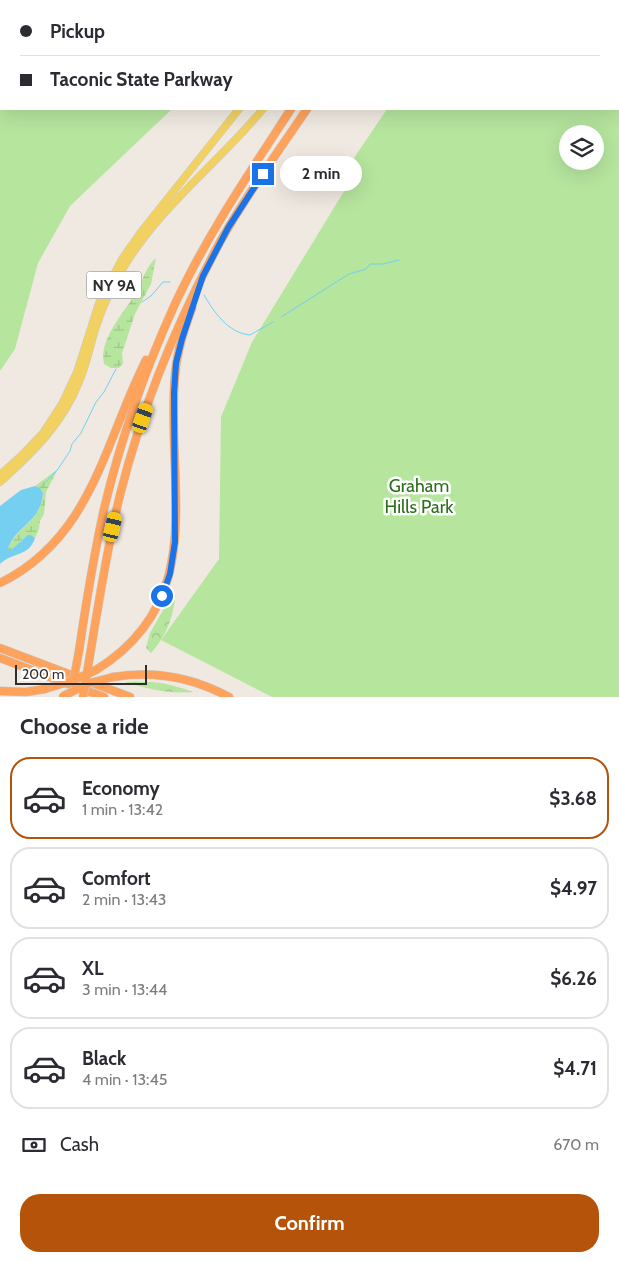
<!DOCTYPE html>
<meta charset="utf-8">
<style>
body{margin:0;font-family:Cabin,sans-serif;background:#f7f7f7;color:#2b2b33;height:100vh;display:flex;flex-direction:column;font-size:19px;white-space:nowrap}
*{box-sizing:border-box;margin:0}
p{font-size:16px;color:#7c7c81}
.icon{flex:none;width:28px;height:28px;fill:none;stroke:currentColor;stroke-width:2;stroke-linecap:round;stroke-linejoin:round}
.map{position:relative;height:697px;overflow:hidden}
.details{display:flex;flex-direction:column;background:#fff;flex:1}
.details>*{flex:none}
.guide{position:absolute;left:0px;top:0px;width:620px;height:110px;box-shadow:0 5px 20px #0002;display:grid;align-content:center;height:110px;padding:0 20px;background:#fff}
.buttons{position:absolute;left:559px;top:125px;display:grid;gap:10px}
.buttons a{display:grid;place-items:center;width:45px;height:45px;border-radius:50%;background:#fff;box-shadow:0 5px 20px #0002;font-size:25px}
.scale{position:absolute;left:15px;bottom:12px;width:132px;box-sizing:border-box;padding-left:5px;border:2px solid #2e2e2e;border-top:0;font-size:14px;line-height:18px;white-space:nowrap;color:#2e2e2e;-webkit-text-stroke:4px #fff;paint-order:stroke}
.end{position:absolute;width:22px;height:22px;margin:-11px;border:6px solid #1a73e8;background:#fff;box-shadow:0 0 0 2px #fff}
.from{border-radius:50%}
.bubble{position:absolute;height:35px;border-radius:18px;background:#fff;box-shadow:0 5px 20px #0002;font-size:16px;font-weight:700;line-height:35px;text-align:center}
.car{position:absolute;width:15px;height:30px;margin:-15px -8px;border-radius:6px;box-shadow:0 0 4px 1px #0007;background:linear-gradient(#f5c518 24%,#345 0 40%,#f5c518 0 76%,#345 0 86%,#f5c518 0)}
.guide b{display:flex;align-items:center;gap:18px;height:48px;font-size:19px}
.guide b+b{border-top:1px solid #e1e1e2}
.guide i{width:12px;height:12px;background:#2b2b33}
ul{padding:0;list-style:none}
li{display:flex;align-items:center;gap:15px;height:82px;margin:0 10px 8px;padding:0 10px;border:2px solid #e1e1e2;border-radius:20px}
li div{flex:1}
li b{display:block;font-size:19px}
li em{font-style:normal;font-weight:700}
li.current{border-color:#b45309}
li>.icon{width:45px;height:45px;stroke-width:1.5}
h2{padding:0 20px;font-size:22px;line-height:60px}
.pay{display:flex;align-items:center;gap:12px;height:55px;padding:0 20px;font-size:19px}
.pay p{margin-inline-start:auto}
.primary-button{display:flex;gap:10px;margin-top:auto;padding:10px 20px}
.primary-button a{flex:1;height:58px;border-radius:20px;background:#b45309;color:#fff;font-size:20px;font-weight:700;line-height:58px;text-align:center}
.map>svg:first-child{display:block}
.forest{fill:url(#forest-crowns)}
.wetland{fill:url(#wetland-marsh)}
.park{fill:#b6e59e;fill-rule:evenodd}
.water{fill:#75cff0}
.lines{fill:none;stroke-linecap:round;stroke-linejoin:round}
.stream{stroke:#75cff0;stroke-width:1}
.major-casing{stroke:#c9c9c9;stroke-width:8}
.highway-casing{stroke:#c9c9c9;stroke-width:9}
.major{stroke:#f2d163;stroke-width:7}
.highway{stroke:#ffa35c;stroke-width:8}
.highway-bridge-casing{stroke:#c9c9c9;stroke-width:9;stroke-linecap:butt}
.highway-bridge{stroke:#ffa35c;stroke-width:8}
.route{stroke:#1a73e8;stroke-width:6}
.labels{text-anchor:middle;stroke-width:5;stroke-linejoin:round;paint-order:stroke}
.shield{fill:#fff;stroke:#6d6d6d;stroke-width:1}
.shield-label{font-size:16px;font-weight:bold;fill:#2e2e2e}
.park-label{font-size:18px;fill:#2c6e1b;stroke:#fff}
</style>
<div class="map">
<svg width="619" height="697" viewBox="0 0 619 697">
<defs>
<pattern id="forest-crowns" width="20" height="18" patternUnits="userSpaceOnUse" patternTransform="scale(1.25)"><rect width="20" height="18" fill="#b6e59e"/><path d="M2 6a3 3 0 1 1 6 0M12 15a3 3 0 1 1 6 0" fill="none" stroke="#9dc588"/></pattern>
<pattern id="wetland-marsh" width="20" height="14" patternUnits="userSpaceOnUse" patternTransform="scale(1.25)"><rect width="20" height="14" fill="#b6e59e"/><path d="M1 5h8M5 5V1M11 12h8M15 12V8" fill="none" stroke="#9dc588"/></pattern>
</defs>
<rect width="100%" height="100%" fill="#efe9e1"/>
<g class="forest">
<path d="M 170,598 L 175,600 C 172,621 165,637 151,653 L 146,648 L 150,633 Z"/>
<path d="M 125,682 C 153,681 166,682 193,692 C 168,694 149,689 125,682 Z"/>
</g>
<g class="wetland">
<path d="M 156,258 L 151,284 L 135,314 L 122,353 L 123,363 L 119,368 L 111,368 L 104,364 C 98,339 125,312 137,291 C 143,280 146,266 156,258 Z"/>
<path d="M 58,469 L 46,492 L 44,514 L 40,521 L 39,529 L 35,538 L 31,535 L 23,539 L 12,549 L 8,549 C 16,526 41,523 43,493 L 40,488 L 35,486 Z"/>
</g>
<g class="park">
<path d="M 0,0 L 255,0 L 1,1 L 1,109 L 172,109 L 70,206 L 38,263 L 15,349 L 0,371 Z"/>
<path d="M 461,0 L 619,0 L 619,697 L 272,697 L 161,640 L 219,559 L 221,417 L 252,342 L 354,175 L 348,167 L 387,109 L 619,109 L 619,1 L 460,1 ZM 568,134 L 595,134 L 595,161 L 568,161 Z"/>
</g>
<path class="water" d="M 35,486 L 40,488 L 43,493 C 41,523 15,526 8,549 L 12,549 L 28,535 L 31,535 L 35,538 C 29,557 12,552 0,564 L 0,506 L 21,490 Z"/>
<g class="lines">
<g class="stream">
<path d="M 204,295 C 214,312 228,333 250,335 L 273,322"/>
<path d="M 142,302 L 151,296 L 163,282 L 170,282"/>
<path d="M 281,317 L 349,274 L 366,269 L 370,264 L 383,264 L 399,260"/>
<path d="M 40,488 L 58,469 L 70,451 L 72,444 L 81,433 L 96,402 L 104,392 L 116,369"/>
</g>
<g class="major-casing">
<g id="major">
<path d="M 314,1 L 315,0"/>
<path d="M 336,1 L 337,0"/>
<path d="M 0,475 L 21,456 L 43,433 L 62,404 L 77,372 L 99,303 L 122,259 L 141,232 L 239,109"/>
<path d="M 0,482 C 33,453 63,423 79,382 C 87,364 90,345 96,327 C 103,305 113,285 125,265 C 161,206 219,162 263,109"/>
</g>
</g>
<g class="highway-casing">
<g id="highway">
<path d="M 355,1 L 356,0"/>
<path d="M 381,1 L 382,0"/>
<path d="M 392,1 L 393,0"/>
<path d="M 0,583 C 92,538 104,443 146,360"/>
<path d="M 0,648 L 79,678"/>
<path d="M 79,651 C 86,603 94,555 104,509 C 121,438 145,370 175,304 C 207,235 250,172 291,109"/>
<path d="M 90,655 C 99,601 107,548 120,495 C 142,407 177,322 220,242 C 246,195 278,152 307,109"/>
<path d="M 0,658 L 68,684"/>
<path d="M 96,670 C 211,599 165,485 175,375 C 177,351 184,330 192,308"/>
<path d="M 113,677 C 155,670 192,677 229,697"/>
<path d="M 90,682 L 130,697"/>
<path d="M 79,688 L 104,697"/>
<path d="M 0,691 L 26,692 L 45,689"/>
</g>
</g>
<use href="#major" class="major"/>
<use href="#highway" class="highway"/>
<g class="highway-bridge-casing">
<g id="highway-bridge">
<path d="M 73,683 L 79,651"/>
<path d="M 45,689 L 74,680 L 96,670"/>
<path d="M 63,696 L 90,683 L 113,677"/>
<path d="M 83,697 L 90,655"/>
</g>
</g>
<use href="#highway-bridge" class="highway-bridge"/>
</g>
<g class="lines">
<path class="route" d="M 162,596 L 170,574 L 175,542 L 174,393 L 176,363 L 182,339 L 203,276 L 228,228 L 263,174"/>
</g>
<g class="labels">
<rect class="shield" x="86.5" y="271.5" width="55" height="27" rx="4"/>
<g class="shield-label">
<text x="114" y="291">NY 9A</text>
</g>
<g class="park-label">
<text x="419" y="492">Graham<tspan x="419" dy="21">Hills Park</tspan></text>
</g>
</g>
</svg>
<div class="buttons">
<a><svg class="icon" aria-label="layers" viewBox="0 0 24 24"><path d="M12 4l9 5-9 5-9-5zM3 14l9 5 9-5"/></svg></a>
</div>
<div class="scale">200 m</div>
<i class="end from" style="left:162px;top:596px"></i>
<i class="end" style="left:263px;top:174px"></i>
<div class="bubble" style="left:280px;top:156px;width:82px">2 min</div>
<i class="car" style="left:143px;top:418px;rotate:19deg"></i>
<i class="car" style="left:113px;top:527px;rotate:13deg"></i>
<div class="guide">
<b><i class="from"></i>Pickup</b>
<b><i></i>Taconic State Parkway</b>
</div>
</div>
<section class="details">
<h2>Choose a ride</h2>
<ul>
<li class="current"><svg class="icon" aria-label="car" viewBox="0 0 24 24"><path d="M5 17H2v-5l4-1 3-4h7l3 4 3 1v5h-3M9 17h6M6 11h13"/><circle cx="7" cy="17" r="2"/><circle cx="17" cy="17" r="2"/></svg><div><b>Economy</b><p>1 min · 13:42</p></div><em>$3.68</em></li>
<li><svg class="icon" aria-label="car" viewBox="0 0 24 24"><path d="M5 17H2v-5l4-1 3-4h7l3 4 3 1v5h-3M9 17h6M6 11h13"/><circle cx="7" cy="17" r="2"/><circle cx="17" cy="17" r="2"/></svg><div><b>Comfort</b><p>2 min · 13:43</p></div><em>$4.97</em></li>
<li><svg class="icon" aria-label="car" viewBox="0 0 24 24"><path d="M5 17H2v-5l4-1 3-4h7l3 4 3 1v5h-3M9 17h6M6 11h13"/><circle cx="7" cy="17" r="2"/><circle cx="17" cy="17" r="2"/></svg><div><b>XL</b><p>3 min · 13:44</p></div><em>$6.26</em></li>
<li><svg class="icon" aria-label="car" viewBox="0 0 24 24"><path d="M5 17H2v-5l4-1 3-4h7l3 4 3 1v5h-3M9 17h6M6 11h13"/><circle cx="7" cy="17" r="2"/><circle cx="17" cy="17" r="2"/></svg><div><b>Black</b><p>4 min · 13:45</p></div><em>$4.71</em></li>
</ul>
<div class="pay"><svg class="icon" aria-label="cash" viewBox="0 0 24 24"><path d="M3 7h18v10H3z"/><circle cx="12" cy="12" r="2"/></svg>Cash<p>670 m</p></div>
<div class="primary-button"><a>Confirm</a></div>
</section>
